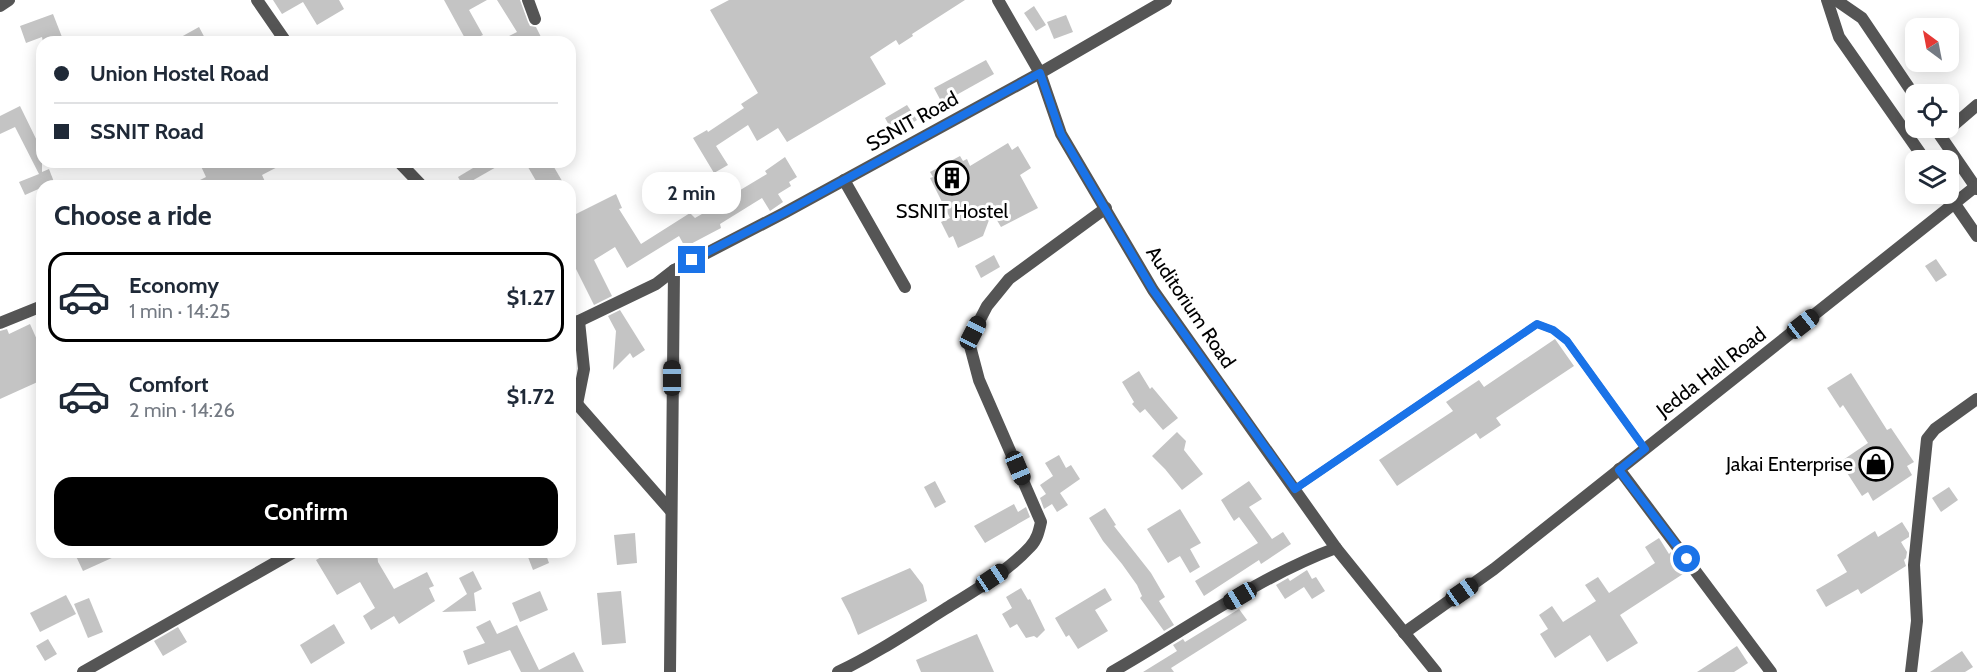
<!DOCTYPE html>
<meta charset="utf-8">
<style>
body{margin:0;font-family:Cabin,sans-serif;background:#f2f2f3;color:#1f2937;height:100vh;display:flex;flex-direction:column;font-size:22px;white-space:nowrap}
*{box-sizing:border-box;margin:0}
p{font-size:20px;color:#747a83}
.icon{flex:none;width:33px;height:33px;fill:none;stroke:currentColor;stroke-width:2;stroke-linecap:round;stroke-linejoin:round}
.map{position:relative;flex:1;overflow:hidden}
.panel{position:absolute;left:36px;top:180px;width:540px;height:378px;display:flex;flex-direction:column;background:#fff;border-radius:18px;box-shadow:0 3px 15px #0003}
.panel>*{flex:none}
.guide{position:absolute;left:36px;top:36px;width:540px;height:132px;border-radius:18px;box-shadow:0 3px 15px #0003;display:grid;align-content:center;height:132px;padding:0 18px;background:#fff}
.needle{width:39px;rotate:328deg}
.fabs{position:absolute;left:1905px;top:18px;display:grid;gap:12px}
.fabs a{display:grid;place-items:center;width:54px;height:54px;border-radius:12px;background:#fff;box-shadow:0 3px 15px #0003;font-size:30px}
.end{position:absolute;width:27px;height:27px;margin:-14px;border:8px solid #1a73e8;background:#fff;box-shadow:0 0 0 3px #fff}
.from{border-radius:50%}
.bubble{position:absolute;height:42px;border-radius:18px;background:#fff;box-shadow:0 3px 15px #0003;font-size:20px;font-weight:700;line-height:42px;text-align:center}
.car{position:absolute;width:18px;height:36px;margin:-18px -9px;border-radius:8px;box-shadow:0 0 4px 2px #0007;background:linear-gradient(#222 24%,#8ab4d8 0 40%,#222 0 76%,#8ab4d8 0 86%,#222 0)}
.guide b{display:flex;align-items:center;gap:21px;height:57px;font-size:22px}
.guide b+b{border-top:2px solid #e0e1e3}
.guide i{width:15px;height:15px;background:#1f2937}
ul{padding:0;list-style:none}
li{display:flex;align-items:center;gap:18px;height:90px;margin:0 12px 9px;padding:0 6px;border:3px solid transparent;border-radius:18px}
li div{flex:1}
li b{display:block;font-size:22px}
li em{font-style:normal;font-weight:700}
li.active{border-color:#000}
li>.icon{width:54px;height:54px;stroke-width:1.5}
h2{padding:0 18px;font-size:27px;line-height:72px}
.primary-button{display:flex;gap:12px;margin-top:auto;padding:12px 18px}
.primary-button a{flex:1;height:69px;border-radius:18px;background:#000;color:#fff;font-size:24px;font-weight:700;line-height:69px;text-align:center}
.map>svg:first-child{display:block}
.building{fill:#c4c4c4}
.lines{fill:none;stroke-linecap:round;stroke-linejoin:round}
.service{stroke:#555;stroke-width:7}
.minor{stroke:#555;stroke-width:12}
.route{stroke:#1a73e8;stroke-width:8}
.labels{text-anchor:middle;stroke-width:6;stroke-linejoin:round;paint-order:stroke}
.street-label{font-size:20px;fill:#000;stroke:#fff}
.poi-label{font-size:20px;fill:#000;stroke:#fff}
</style>
<div class="map">
<svg width="1977" height="672" viewBox="0 0 1977 672">
<rect width="100%" height="100%" fill="#fff"/>
<g class="building">
<path d="M 273,0 L 339,0 L 344,9 L 317,25 L 303,2 L 282,14 Z"/>
<path d="M 444,0 L 487,0 L 469,10 L 483,35 L 467,42 Z"/>
<path d="M 497,0 L 520,0 L 528,22 L 530,26 L 536,27 L 541,37 L 532,42 L 497,42 L 517,32 Z"/>
<path d="M 729,0 L 965,0 L 912,34 L 913,36 L 899,45 L 896,40 L 870,57 L 886,84 L 787,142 L 778,128 L 757,141 L 748,125 L 716,146 L 728,165 L 714,173 L 693,138 L 707,130 L 708,132 L 744,108 L 741,104 L 758,93 L 710,10 Z"/>
<path d="M 1034,6 L 1046,25 L 1036,31 L 1024,13 Z"/>
<path d="M 53,14 L 62,37 L 47,42 L 43,42 L 42,37 L 26,43 L 20,26 Z"/>
<path d="M 1066,15 L 1073,32 L 1054,39 L 1047,22 Z"/>
<path d="M 199,27 L 207,42 L 172,42 Z"/>
<path d="M 986,60 L 994,74 L 942,103 L 934,88 Z"/>
<path d="M 907,105 L 917,120 L 894,134 L 885,118 Z"/>
<path d="M 20,106 L 42,151 L 42,172 L 49,169 L 54,182 L 25,195 L 19,182 L 39,174 L 15,127 L 0,134 L 0,116 Z"/>
<path d="M 1008,143 L 1012,150 L 1018,146 L 1031,168 L 1020,175 L 1038,208 L 1001,227 L 992,212 L 983,236 L 958,248 L 953,236 L 949,238 L 941,222 L 950,218 L 930,178 L 933,177 L 930,172 L 960,156 L 963,161 L 967,159 L 970,166 Z"/>
<path d="M 785,157 L 797,177 L 789,182 L 791,186 L 778,194 L 783,202 L 770,211 L 762,198 L 720,224 L 721,228 L 685,247 L 679,236 L 627,268 L 615,247 L 594,260 L 612,296 L 594,305 L 570,257 L 570,217 L 616,194 L 622,208 L 619,209 L 641,244 L 690,213 L 695,218 L 728,199 L 727,198 L 767,174 L 765,171 Z"/>
<path d="M 199,162 L 287,162 L 262,175 L 267,186 L 188,186 L 206,177 Z"/>
<path d="M 483,162 L 505,162 L 463,186 L 458,177 Z"/>
<path d="M 525,162 L 551,162 L 565,186 L 539,186 Z"/>
<path d="M 994,255 L 1000,267 L 981,278 L 975,266 Z"/>
<path d="M 1936,259 L 1947,275 L 1936,282 L 1925,266 Z"/>
<path d="M 620,310 L 645,350 L 633,358 L 630,353 L 613,370 L 616,331 L 608,316 Z"/>
<path d="M 30,324 L 42,351 L 42,380 L 0,399 L 0,331 L 7,329 L 9,334 Z"/>
<path d="M 1555,339 L 1574,366 L 1496,418 L 1501,425 L 1480,439 L 1476,433 L 1397,486 L 1379,460 L 1453,411 L 1446,402 L 1479,380 L 1484,387 Z"/>
<path d="M 1139,371 L 1150,389 L 1152,387 L 1178,418 L 1163,430 L 1145,409 L 1140,413 L 1132,404 L 1134,402 L 1122,382 Z"/>
<path d="M 1851,373 L 1887,430 L 1891,428 L 1914,462 L 1907,466 L 1912,475 L 1873,501 L 1868,492 L 1862,496 L 1840,462 L 1868,443 L 1843,405 L 1840,408 L 1827,388 Z"/>
<path d="M 1177,432 L 1186,441 L 1184,450 L 1203,474 L 1182,490 L 1165,469 L 1152,456 Z"/>
<path d="M 1059,455 L 1066,468 L 1071,465 L 1080,479 L 1060,493 L 1068,505 L 1057,512 L 1052,504 L 1044,509 L 1040,498 L 1046,494 L 1040,485 L 1053,476 L 1045,463 Z"/>
<path d="M 935,481 L 946,502 L 935,508 L 924,487 Z"/>
<path d="M 1249,481 L 1262,499 L 1249,507 L 1272,539 L 1283,532 L 1291,544 L 1261,564 L 1259,560 L 1204,596 L 1195,581 L 1258,543 L 1239,517 L 1234,521 L 1221,500 Z"/>
<path d="M 1949,487 L 1958,500 L 1941,512 L 1932,498 Z"/>
<path d="M 1014,504 L 1018,512 L 1026,507 L 1030,517 L 985,543 L 974,526 Z"/>
<path d="M 1105,508 L 1116,525 L 1114,526 L 1151,573 L 1165,597 L 1159,601 L 1174,625 L 1164,631 L 1140,598 L 1142,596 L 1137,585 L 1122,564 L 1103,541 L 1089,518 Z"/>
<path d="M 1180,509 L 1201,543 L 1190,549 L 1200,567 L 1190,573 L 1180,556 L 1168,563 L 1147,529 Z"/>
<path d="M 1902,522 L 1909,533 L 1909,537 L 1901,542 L 1907,552 L 1906,558 L 1904,560 L 1906,566 L 1861,594 L 1858,589 L 1826,607 L 1816,590 L 1847,572 L 1837,555 L 1875,531 L 1878,537 Z"/>
<path d="M 635,533 L 637,563 L 617,565 L 614,535 Z"/>
<path d="M 1659,538 L 1669,554 L 1671,552 L 1686,572 L 1620,615 L 1638,643 L 1607,662 L 1590,635 L 1555,658 L 1540,634 L 1548,629 L 1539,615 L 1552,606 L 1563,622 L 1596,601 L 1585,585 L 1598,577 L 1609,593 L 1655,563 L 1645,547 Z"/>
<path d="M 74,552 L 125,552 L 83,571 Z"/>
<path d="M 330,552 L 377,552 L 378,562 L 394,589 L 427,572 L 434,586 L 429,588 L 435,601 L 399,624 L 394,616 L 371,630 L 363,616 L 375,608 L 360,582 L 337,595 L 316,560 Z"/>
<path d="M 526,552 L 545,552 L 549,563 L 533,570 Z"/>
<path d="M 910,568 L 923,585 L 927,601 L 858,635 L 850,615 L 841,598 Z"/>
<path d="M 1307,570 L 1312,579 L 1316,577 L 1325,591 L 1312,599 L 1304,587 L 1285,599 L 1276,585 L 1288,578 L 1290,581 Z"/>
<path d="M 473,571 L 482,589 L 474,593 L 476,611 L 442,612 L 467,594 L 459,578 Z"/>
<path d="M 1021,588 L 1028,600 L 1030,599 L 1045,630 L 1037,638 L 1034,636 L 1026,638 L 1017,624 L 1010,628 L 1002,614 L 1012,608 L 1006,597 Z"/>
<path d="M 1105,588 L 1112,600 L 1095,610 L 1108,631 L 1078,649 L 1069,635 L 1066,637 L 1055,618 Z"/>
<path d="M 540,591 L 548,610 L 520,622 L 512,603 Z"/>
<path d="M 621,591 L 626,643 L 602,645 L 597,593 Z"/>
<path d="M 66,595 L 76,614 L 40,632 L 30,613 Z"/>
<path d="M 89,598 L 103,632 L 88,638 L 74,604 Z"/>
<path d="M 1239,609 L 1247,620 L 1171,668 L 1174,672 L 1143,672 L 1177,651 L 1173,645 L 1183,639 L 1185,642 Z"/>
<path d="M 490,620 L 497,634 L 517,625 L 539,670 L 574,652 L 584,672 L 521,672 L 510,650 L 468,665 L 463,651 L 485,643 L 476,627 Z"/>
<path d="M 334,624 L 345,643 L 311,664 L 300,645 Z"/>
<path d="M 178,627 L 187,642 L 163,656 L 154,641 Z"/>
<path d="M 977,634 L 994,672 L 921,672 L 916,660 Z"/>
<path d="M 48,639 L 57,654 L 45,661 L 36,646 Z"/>
<path d="M 1737,646 L 1748,663 L 1734,672 L 1697,672 Z"/>
<path d="M 1962,651 L 1973,667 L 1965,672 L 1930,672 Z"/>
</g>
<g class="lines">
<path class="service" d="M 1295,489 L 1537,324 L 1553,330 L 1567,341 L 1645,449"/>
<g class="minor">
<path d="M 257,0 L 286,42"/>
<path d="M 528,0 L 535,19"/>
<path d="M 998,0 L 1040,73 L 1061,134 L 1153,290 L 1336,548 L 1436,672"/>
<path d="M 1827,0 L 1839,37 L 1925,160"/>
<path d="M 1836,0 L 1862,18 L 1916,98"/>
<path d="M 0,6 L 9,0"/>
<path d="M 1935,128 L 1977,189"/>
<path d="M 1941,136 L 1977,105"/>
<path d="M 399,162 L 422,186"/>
<path d="M 844,180 L 905,287"/>
<path d="M 1948,194 L 1977,236"/>
<path d="M 0,323 L 42,306"/>
<path d="M 570,324 L 579,321 L 656,284 L 674,270 L 784,213 L 1040,73 L 1166,0"/>
<path d="M 577,404 L 671,511"/>
<path d="M 577,404 L 584,369 L 579,321"/>
<path d="M 1619,469 L 1771,672"/>
<path d="M 1404,633 L 1494,569 L 1975,187"/>
<path d="M 83,672 L 294,552"/>
<path d="M 670,672 L 674,270"/>
<path d="M 838,672 C 876,654 910,631 945,609 C 974,591 1007,572 1030,547 C 1037,540 1039,531 1041,522 L 979,380 L 970,346 L 973,333 L 987,306 L 1009,279 L 1106,208"/>
<path d="M 1112,672 C 1186,630 1256,578 1336,548"/>
<path d="M 1911,672 L 1917,621 L 1914,565 L 1927,439 L 1935,429 L 1977,399"/>
</g>
</g>
<g class="lines">
<path class="route" d="M 692,260 L 784,213 L 1040,73 L 1061,134 L 1153,290 L 1295,489 L 1537,324 L 1553,330 L 1567,341 L 1645,449 L 1619,470 L 1687,559"/>
</g>
<defs>
<g id="building-ring" transform="scale(1.725)"><circle r="9.5" fill="#fff" stroke="#000" stroke-width="1.5"/><path d="M-4-6H4V6H1V3H-1V6H-4ZM-2.5-4.3h1.7v1.8h-1.7ZM.8-4.3h1.7v1.8H.8ZM-2.5-1h1.7V.8h-1.7ZM.8-1h1.7V.8H.8Z" fill="#000"/></g>
<g id="shop-ring" transform="scale(1.725)"><circle r="9.5" fill="#fff" stroke="#000" stroke-width="1.5"/><path d="M-5-2.5h2.3a2.7 3.5 0 0 1 5.4 0H5L5.5 6h-11ZM-1.5-2.5h3a1.5 2.3 0 0 0-3 0Z" fill="#000"/></g>
</defs>
<g fill-rule="evenodd">
<use href="#building-ring" x="952" y="178"/>
<use href="#shop-ring" x="1876" y="464"/>
</g>
<g class="labels">
<g class="street-label">
<text transform="translate(912 121) rotate(-29)" y="7">SSNIT Road</text>
<text transform="translate(1191 307) rotate(56)" y="7">Auditorium Road</text>
<text transform="translate(1711 372) rotate(-38)" y="7">Jedda Hall Road</text>
</g>
<g class="poi-label">
<text x="952" y="218">SSNIT Hostel</text>
<text x="1853" y="471" text-anchor="end">Jakai Enterprise</text>
</g>
</g>
</svg>
<div class="fabs">
<a><svg class="needle" viewBox="-14 -14 28 28"><path d="M0-13l5 13h-10z" fill="#e53935"/><path d="M0 13l5-13h-10z" fill="#747a83"/></svg></a>
<a><svg class="icon" aria-label="locate" viewBox="0 0 24 24"><circle cx="12" cy="12" r="6"/><path d="M12 2v4M12 18v4M2 12h4M18 12h4"/></svg></a>
<a><svg class="icon" aria-label="layers" viewBox="0 0 24 24"><path d="M12 4l9 5-9 5-9-5zM3 14l9 5 9-5"/></svg></a>
</div>
<i class="end from" style="left:1687px;top:559px"></i>
<i class="end" style="left:692px;top:260px"></i>
<div class="bubble" style="left:642px;top:172px;width:99px">2 min</div>
<i class="car" style="left:1803px;top:324px;rotate:52deg"></i>
<i class="car" style="left:973px;top:333px;rotate:27deg"></i>
<i class="car" style="left:672px;top:378px;rotate:0deg"></i>
<i class="car" style="left:1018px;top:468px;rotate:157deg"></i>
<i class="car" style="left:992px;top:578px;rotate:56deg"></i>
<i class="car" style="left:1462px;top:592px;rotate:55deg"></i>
<i class="car" style="left:1240px;top:596px;rotate:239deg"></i>
<div class="guide">
<b><i class="from"></i>Union Hostel Road</b>
<b><i></i>SSNIT Road</b>
</div>
<section class="panel">
<h2>Choose a ride</h2>
<ul>
<li class="active"><svg class="icon" aria-label="car" viewBox="0 0 24 24"><path d="M5 17H2v-5l4-1 3-4h7l3 4 3 1v5h-3M9 17h6M6 11h13"/><circle cx="7" cy="17" r="2"/><circle cx="17" cy="17" r="2"/></svg><div><b>Economy</b><p>1 min · 14:25</p></div><em>$1.27</em></li>
<li><svg class="icon" aria-label="car" viewBox="0 0 24 24"><path d="M5 17H2v-5l4-1 3-4h7l3 4 3 1v5h-3M9 17h6M6 11h13"/><circle cx="7" cy="17" r="2"/><circle cx="17" cy="17" r="2"/></svg><div><b>Comfort</b><p>2 min · 14:26</p></div><em>$1.72</em></li>
</ul>
<div class="primary-button"><a>Confirm</a></div>
</section>
</div>
